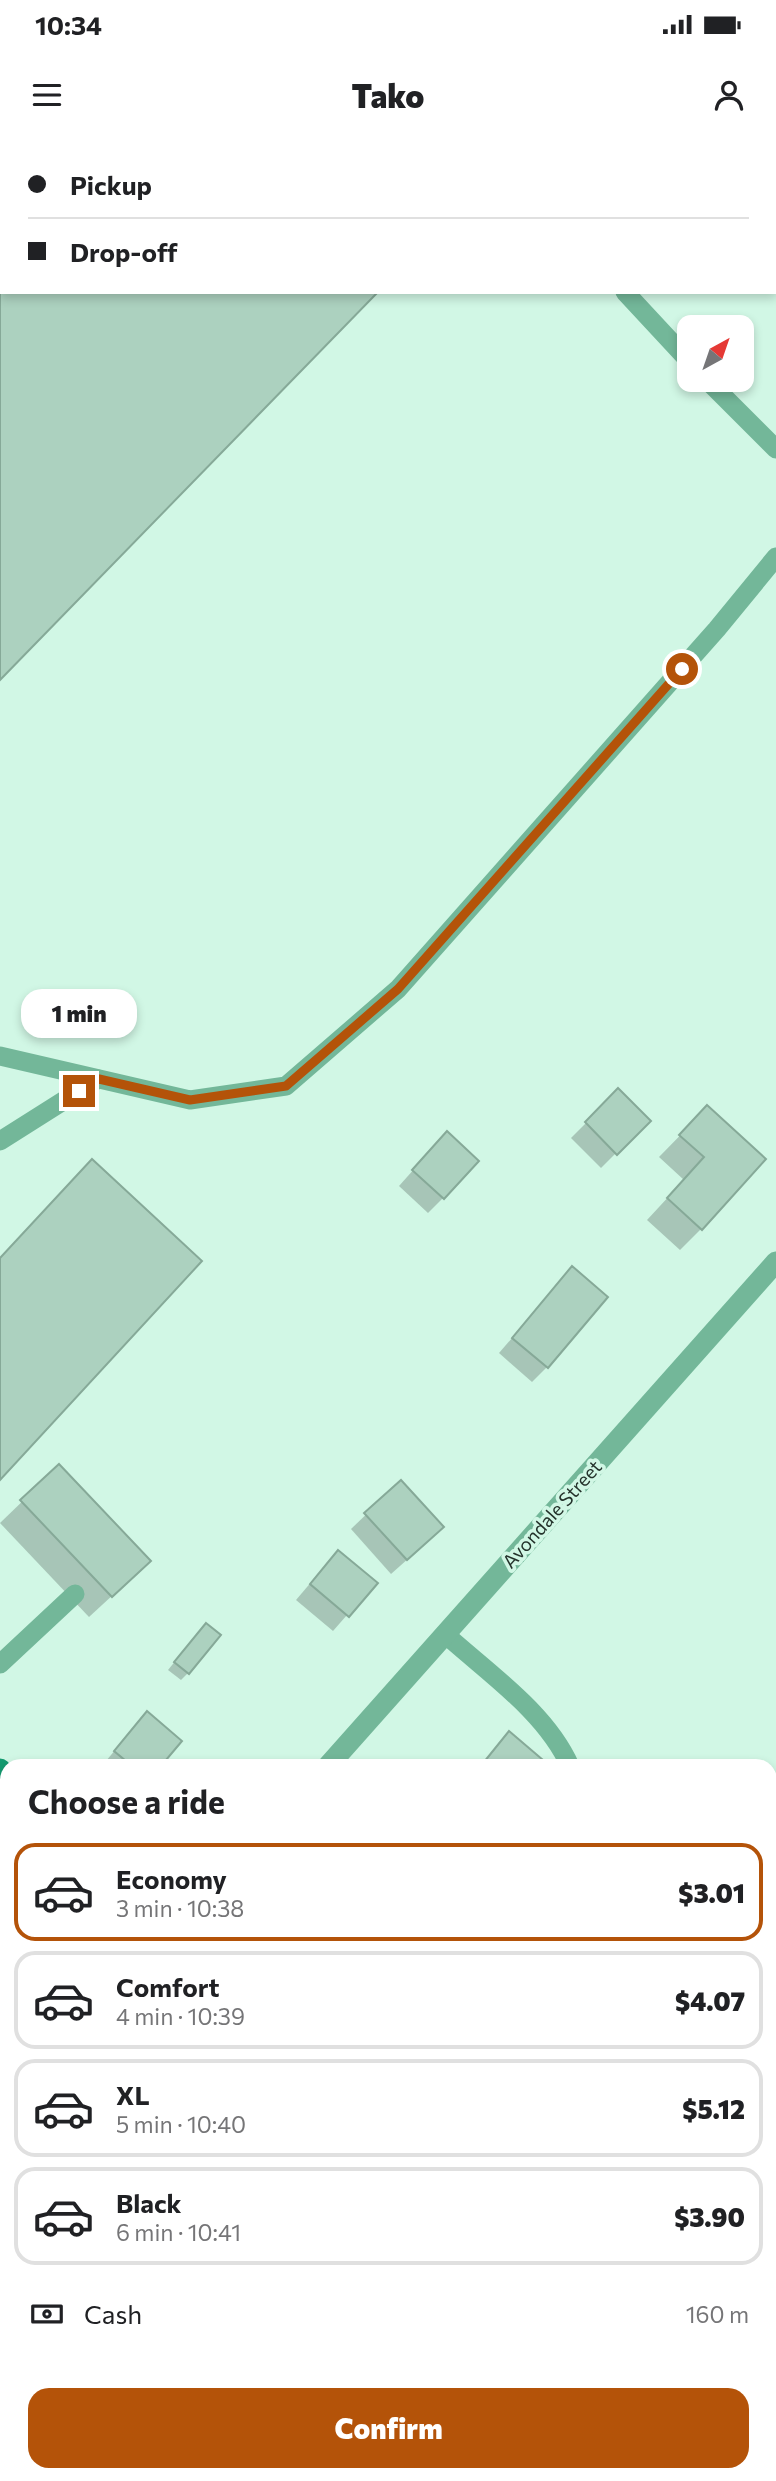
<!DOCTYPE html>
<meta charset="utf-8">
<style>
body{margin:0;font-family:Commissioner,sans-serif;background:#f2f2f2;color:#202124;height:100vh;display:flex;flex-direction:column;font-size:26px;white-space:nowrap}
*{box-sizing:border-box;margin:0}
p{font-size:23px;color:#757577}
.icon{flex:none;width:38px;height:38px;fill:none;stroke:currentColor;stroke-width:2;stroke-linecap:round;stroke-linejoin:round}
.map{position:relative;flex:1;overflow:hidden}
.sheet{position:absolute;left:0px;top:1619px;width:777px;height:723px;display:flex;flex-direction:column;background:#fff;border-radius:21px 21px 0 0;box-shadow:0 4px 10px #0003}
.sheet>*{flex:none}
.hud{position:absolute;left:0px;top:0px;width:777px;height:154px;box-shadow:0 4px 10px #0003;display:grid;align-content:center;height:154px;padding:0 28px;background:#fff}
.needle{width:46px;rotate:40deg}
.fabs{position:absolute;left:677px;top:175px;display:grid;gap:14px}
.fabs a{display:grid;place-items:center;width:77px;height:77px;border-radius:14px;background:#fff;box-shadow:0 4px 10px #0003;font-size:35px}
.end{position:absolute;width:32px;height:32px;margin:-16px;border:9px solid #b45309;background:#fff;box-shadow:0 0 0 4px #fff}
.from{border-radius:50%}
.bubble{position:absolute;height:49px;border-radius:21px;background:#fff;box-shadow:0 4px 10px #0003;font-size:23px;font-weight:800;line-height:49px;text-align:center}
.hud b{display:flex;align-items:center;gap:24px;height:66px;font-size:26px}
.hud b+b{border-top:2px solid #e0e0e0}
.hud i{width:18px;height:18px;background:#202124}
ul{padding:0;list-style:none}
li{display:flex;align-items:center;gap:21px;height:98px;margin:0 14px 10px;padding:0 14px;border:4px solid #e0e0e0;border-radius:21px}
li div{flex:1}
li b{display:block;font-size:26px}
li em{font-style:normal;font-weight:800}
li.current{border-color:#b45309}
li>.icon{width:63px;height:63px;stroke-width:1.5}
h2{padding:0 28px;font-size:32px;line-height:84px}
.pay{display:flex;align-items:center;gap:18px;height:77px;padding:0 28px;font-size:26px}
.pay p{margin-inline-start:auto}
.cta{display:flex;gap:14px;margin-top:auto;padding:14px 28px}
.cta a{flex:1;height:80px;border-radius:21px;background:#b45309;color:#fff;font-size:28px;font-weight:800;line-height:80px;text-align:center}
.status{display:flex;justify-content:space-between;align-items:center;height:49px;padding:0 35px;background:#fff;direction:ltr}
.status svg{height:19px;fill:currentColor}
header{display:flex;justify-content:space-between;align-items:center;height:91px;padding:0 28px;background:#fff;font-size:32px;font-weight:800}
.map>svg:first-child{display:block}
.shadow{fill:#0003}
.building{fill:#acd1bf;stroke:#86a998;stroke-width:2}
.lines{fill:none;stroke-linecap:round;stroke-linejoin:round}
.lane{stroke:#73b799;stroke-width:19}
.street{stroke:#73b799;stroke-width:21}
.secondary{stroke:#149b70;stroke-width:21}
.route{stroke:#b45309;stroke-width:9}
.labels{text-anchor:middle;stroke-width:7;stroke-linejoin:round;paint-order:stroke}
.street-label{font-size:19px;fill:#24322b;stroke:#d1f7e5}
</style>
<div class="status"><b>10:34</b><svg viewBox="0 0 49 12"><path d="M0 12V9h3v3zM5 12V6h3v6zM10 12V3h3v9zM15 12V0h3v12zM26 1h20v11H26zM47 4h2v5h-2z"/></svg></div>
<header><svg class="icon" aria-label="menu" viewBox="0 0 24 24"><path d="M4 6h16M4 12h16M4 18h16"/></svg>Tako<svg class="icon" aria-label="person" viewBox="0 0 24 24"><circle cx="12" cy="8" r="4"/><path d="M4 21q1-7 8-7t8 7"/></svg></header>
<div class="map">
<svg width="776" height="2341" viewBox="0 0 776 2341">
<rect width="100%" height="100%" fill="#d1f7e5"/>
<g class="shadow">
<path d="M 77,0 L 524,0 L 522,2 Z"/>
<path d="M 0,90 L 2,91 L 0,538 Z"/>
<path d="M 618,951 L 648,981 L 601,1028 L 571,998 Z"/>
<path d="M 707,968 L 701,1089 L 680,1110 L 647,1080 L 684,1040 L 659,1017 Z"/>
<path d="M 432,1009 L 443,1058 L 428,1073 L 399,1046 Z"/>
<path d="M 572,1129 L 547,1227 L 532,1242 L 499,1213 Z"/>
<path d="M 59,1326 L 127,1442 L 89,1477 L 0,1383 Z"/>
<path d="M 400,1342 L 427,1402 L 391,1434 L 351,1389 Z"/>
<path d="M 324,1427 L 375,1443 L 333,1491 L 296,1460 Z"/>
<path d="M 199,1492 L 188,1533 L 181,1540 L 168,1530 Z"/>
<path d="M 133,1588 L 159,1626 L 102,1626 Z"/>
<path d="M 776,2040 L 776,2059 L 770,2054 L 770,2048 Z"/>
<path d="M 7,2141 L 7,2184 L 0,2178 L 0,2149 Z"/>
<path d="M 0,2192 L 5,2196 L 0,2203 Z"/>
</g>
<g class="building">
<path d="M 94,0 L 526,0 L 92,2 Z"/>
<path d="M 0,87 L 2,152 L 378,152 L 0,540 Z"/>
<path d="M 618,948 L 651,981 L 617,1015 L 585,982 Z"/>
<path d="M 707,965 L 766,1019 L 702,1090 L 667,1058 L 704,1017 L 679,995 Z"/>
<path d="M 447,991 L 479,1021 L 444,1059 L 412,1030 Z"/>
<path d="M 92,1019 L 202,1121 L 0,1340 L 0,1118 Z"/>
<path d="M 572,1126 L 608,1157 L 548,1228 L 512,1198 Z"/>
<path d="M 59,1324 L 151,1421 L 112,1457 L 20,1360 Z"/>
<path d="M 401,1340 L 444,1387 L 407,1420 L 364,1373 Z"/>
<path d="M 338,1410 L 378,1443 L 349,1477 L 310,1444 Z"/>
<path d="M 206,1483 L 221,1495 L 189,1534 L 174,1522 Z"/>
<path d="M 147,1571 L 182,1601 L 161,1626 L 132,1626 L 114,1611 Z"/>
<path d="M 509,1591 L 550,1626 L 488,1626 L 484,1622 Z"/>
<path d="M 0,1772 L 7,1779 L 7,1827 L 0,1834 Z"/>
</g>
<g class="lines">
<g class="lane">
<path d="M 629,2 L 631,0"/>
<path d="M 625,152 L 690,222"/>
<path d="M 707,240 L 776,309"/>
<path d="M 0,916 L 190,960 L 286,946 L 398,849 L 717,489 L 776,417"/>
<path d="M 0,1001 L 98,939"/>
<path d="M 445,1494 C 488,1533 546,1572 570,1626"/>
<path d="M 0,1524 L 75,1454"/>
</g>
<g class="street">
<path d="M 328,1626 L 776,1122"/>
<path d="M 0,1998 L 7,1990"/>
<path d="M 770,2257 L 776,2251"/>
<path d="M 490,2341 L 495,2334"/>
<path d="M 691,2341 L 697,2334"/>
</g>
<g class="secondary">
<path d="M 0,1629 L 7,1636"/>
<path d="M 674,2334 L 680,2341"/>
</g>
</g>
<g class="lines">
<path class="route" d="M 79,951 L 99,939 L 190,960 L 286,946 L 398,849 L 682,529"/>
</g>
<g class="labels">
<g class="street-label">
<text transform="translate(552 1374) rotate(-48)" y="7">Avondale Street</text>
</g>
</g>
</svg>
<div class="fabs">
<a><svg class="needle" viewBox="-14 -14 28 28"><path d="M0-13l5 13h-10z" fill="#e53935"/><path d="M0 13l5-13h-10z" fill="#757577"/></svg></a>
</div>
<i class="end from" style="left:682px;top:529px"></i>
<i class="end" style="left:79px;top:951px"></i>
<div class="bubble" style="left:21px;top:849px;width:116px">1 min</div>
<div class="hud">
<b><i class="from"></i>Pickup</b>
<b><i></i>Drop-off</b>
</div>
<section class="sheet">
<h2>Choose a ride</h2>
<ul>
<li class="current"><svg class="icon" aria-label="car" viewBox="0 0 24 24"><path d="M5 17H2v-5l4-1 3-4h7l3 4 3 1v5h-3M9 17h6M6 11h13"/><circle cx="7" cy="17" r="2"/><circle cx="17" cy="17" r="2"/></svg><div><b>Economy</b><p>3 min · 10:38</p></div><em>$3.01</em></li>
<li><svg class="icon" aria-label="car" viewBox="0 0 24 24"><path d="M5 17H2v-5l4-1 3-4h7l3 4 3 1v5h-3M9 17h6M6 11h13"/><circle cx="7" cy="17" r="2"/><circle cx="17" cy="17" r="2"/></svg><div><b>Comfort</b><p>4 min · 10:39</p></div><em>$4.07</em></li>
<li><svg class="icon" aria-label="car" viewBox="0 0 24 24"><path d="M5 17H2v-5l4-1 3-4h7l3 4 3 1v5h-3M9 17h6M6 11h13"/><circle cx="7" cy="17" r="2"/><circle cx="17" cy="17" r="2"/></svg><div><b>XL</b><p>5 min · 10:40</p></div><em>$5.12</em></li>
<li><svg class="icon" aria-label="car" viewBox="0 0 24 24"><path d="M5 17H2v-5l4-1 3-4h7l3 4 3 1v5h-3M9 17h6M6 11h13"/><circle cx="7" cy="17" r="2"/><circle cx="17" cy="17" r="2"/></svg><div><b>Black</b><p>6 min · 10:41</p></div><em>$3.90</em></li>
</ul>
<div class="pay"><svg class="icon" aria-label="cash" viewBox="0 0 24 24"><path d="M3 7h18v10H3z"/><circle cx="12" cy="12" r="2"/></svg>Cash<p>160 m</p></div>
<div class="cta"><a>Confirm</a></div>
</section>
</div>
